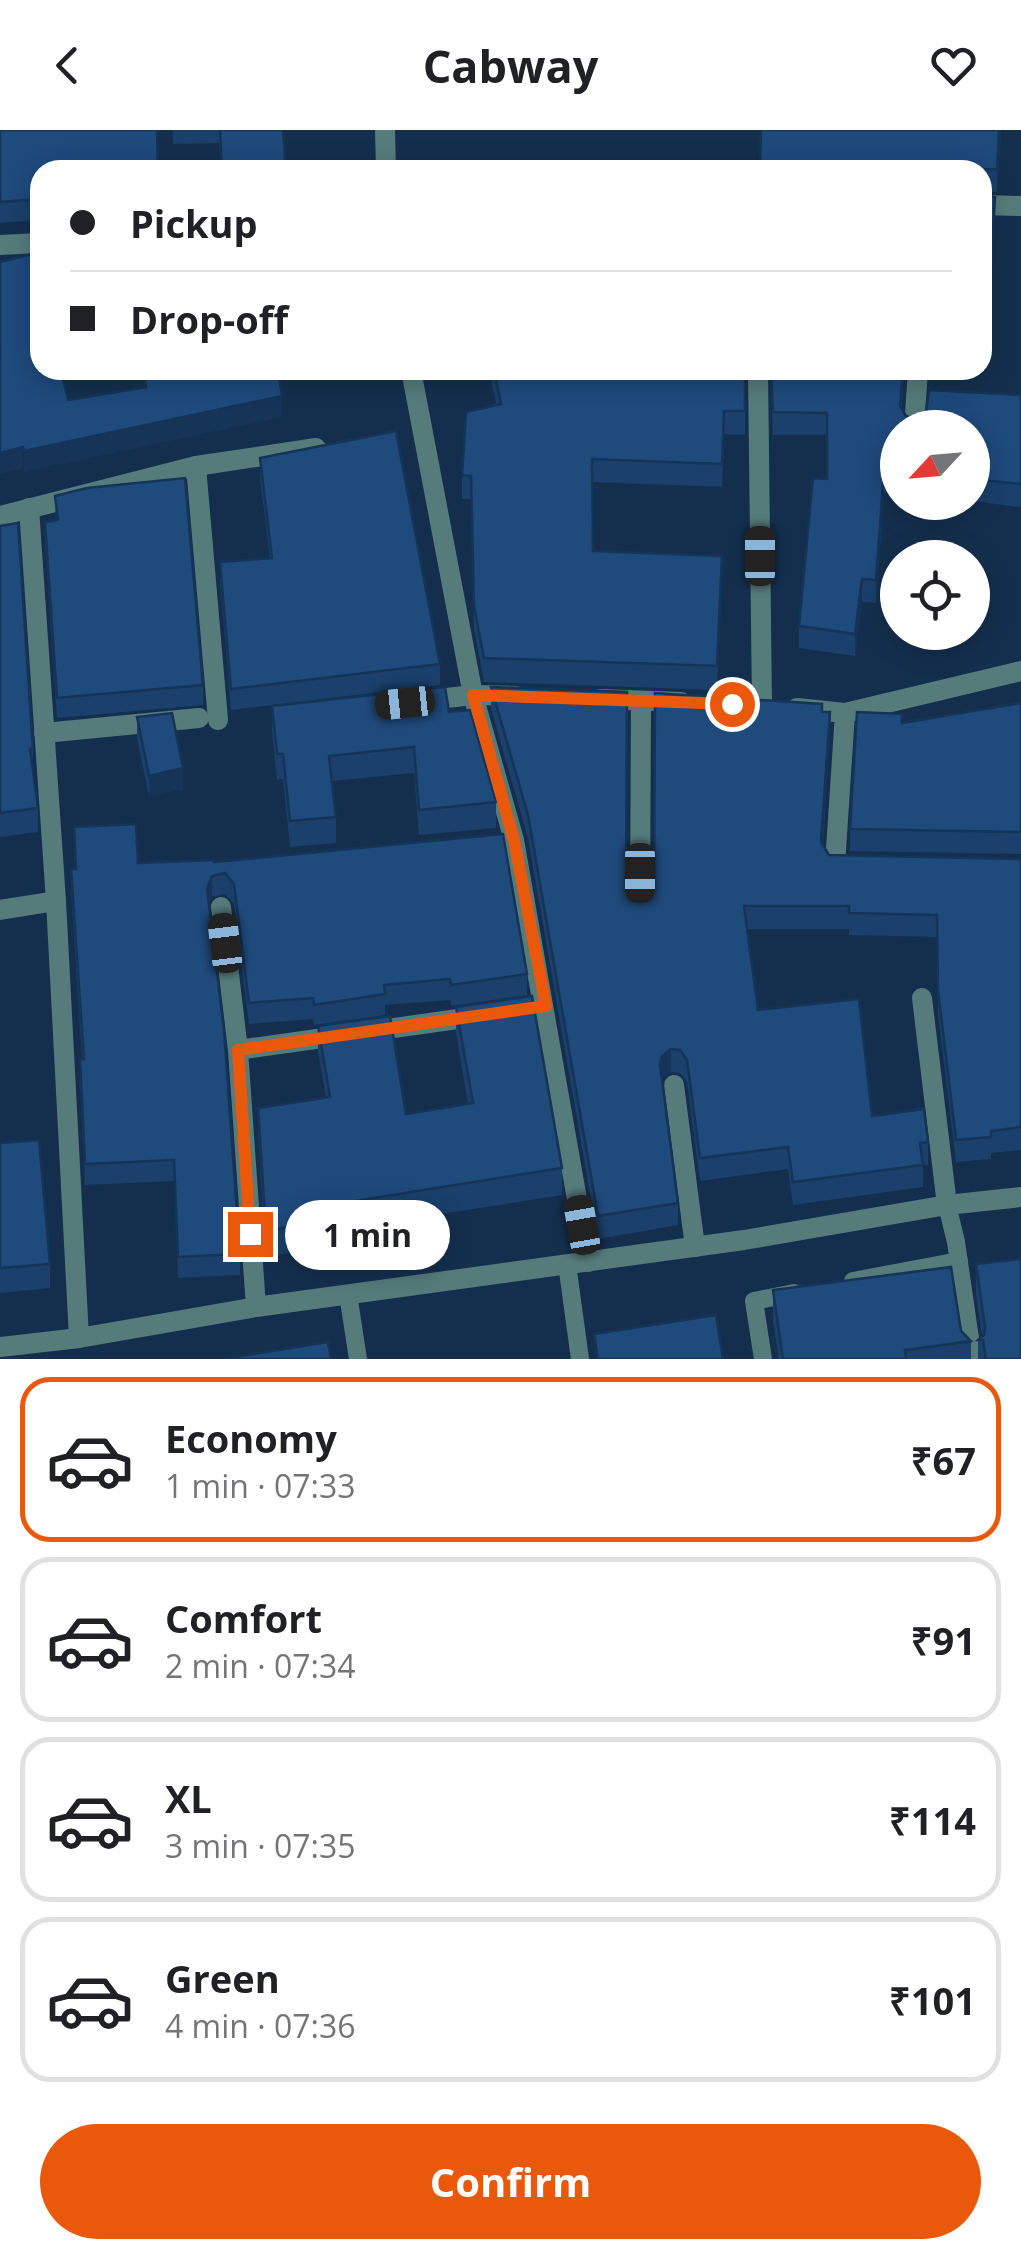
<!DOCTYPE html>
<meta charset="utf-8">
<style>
body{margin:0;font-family:"Open Sans",sans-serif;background:#f2f2f2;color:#202124;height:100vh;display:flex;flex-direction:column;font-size:38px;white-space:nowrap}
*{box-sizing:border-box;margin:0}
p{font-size:32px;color:#757577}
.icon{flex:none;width:55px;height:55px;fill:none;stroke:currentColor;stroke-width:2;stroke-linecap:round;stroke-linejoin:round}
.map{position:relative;height:1229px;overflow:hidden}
.side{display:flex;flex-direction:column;background:#fff;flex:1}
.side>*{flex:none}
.banner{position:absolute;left:30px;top:30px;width:962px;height:220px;border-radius:30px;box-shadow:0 5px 25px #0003;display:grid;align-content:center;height:220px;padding:0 40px;background:#fff}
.needle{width:65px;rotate:244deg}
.controls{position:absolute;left:880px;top:280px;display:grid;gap:20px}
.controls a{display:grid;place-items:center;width:110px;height:110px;border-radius:50%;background:#fff;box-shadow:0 5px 25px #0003;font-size:50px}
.end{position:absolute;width:45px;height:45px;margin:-22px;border:12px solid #ea580c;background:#fff;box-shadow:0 0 0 5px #fff}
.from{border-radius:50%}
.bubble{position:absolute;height:70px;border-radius:35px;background:#fff;box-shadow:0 5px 25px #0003;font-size:32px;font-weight:700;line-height:70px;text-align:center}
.car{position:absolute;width:30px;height:60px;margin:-30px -15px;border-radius:12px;box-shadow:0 0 8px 2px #0007;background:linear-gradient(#222 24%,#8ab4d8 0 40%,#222 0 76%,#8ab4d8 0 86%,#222 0)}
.banner b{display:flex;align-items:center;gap:35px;height:95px;font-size:38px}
.banner b+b{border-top:2px solid #e0e0e0}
.banner i{width:25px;height:25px;background:#202124}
ul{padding:18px 0 0;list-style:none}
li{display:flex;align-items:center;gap:30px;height:165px;margin:0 20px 15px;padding:0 20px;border:5px solid #e0e0e0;border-radius:30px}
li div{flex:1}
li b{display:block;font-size:38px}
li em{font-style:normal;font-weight:700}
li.current{border-color:#ea580c}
li>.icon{width:90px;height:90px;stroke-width:1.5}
.primary-button{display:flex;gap:20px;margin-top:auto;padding:20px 40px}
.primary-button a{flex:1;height:115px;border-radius:60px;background:#ea580c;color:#fff;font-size:40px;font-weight:700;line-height:115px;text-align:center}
header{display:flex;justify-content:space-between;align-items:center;height:130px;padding:0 40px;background:#fff;font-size:45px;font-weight:700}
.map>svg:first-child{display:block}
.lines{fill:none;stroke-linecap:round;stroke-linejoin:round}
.service{stroke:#557c7b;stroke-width:18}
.minor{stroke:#557c7b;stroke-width:20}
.tertiary{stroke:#557c7b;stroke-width:20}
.wall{fill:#1a406b}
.shaded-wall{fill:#153457}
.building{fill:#1e4a7c;stroke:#153457;stroke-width:2.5}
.route{stroke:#ea580c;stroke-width:12}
</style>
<header><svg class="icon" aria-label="back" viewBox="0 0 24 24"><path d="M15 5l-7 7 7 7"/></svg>Cabway<svg class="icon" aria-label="heart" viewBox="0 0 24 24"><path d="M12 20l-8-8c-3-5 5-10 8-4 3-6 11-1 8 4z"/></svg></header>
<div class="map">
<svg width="1021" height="1229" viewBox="0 0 1021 1229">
<rect width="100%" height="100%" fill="#142f4e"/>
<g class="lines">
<g class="service">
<path d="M 947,1075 L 956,1112 L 973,1229"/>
<path d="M 567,1134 L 580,1229"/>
<path d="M 853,1151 L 959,1131"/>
<path d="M 348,1164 L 358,1229"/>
<path d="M 763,1229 L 754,1171 L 794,1163"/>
</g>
<g class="minor">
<path d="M 385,0 L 386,40"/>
<path d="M 982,75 L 1021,76"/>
<path d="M 0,115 L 40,113"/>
<path d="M 411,240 L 473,565 L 514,710 L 588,1132"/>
<path d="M 914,298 L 918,240"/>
<path d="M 196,336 L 218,590"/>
<path d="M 29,378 L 56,771"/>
<path d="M 0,386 L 196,336 L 316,318"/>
<path d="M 600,569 L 681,572"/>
<path d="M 420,571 L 473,565 L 516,566"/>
<path d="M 745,575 L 762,575 L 758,240"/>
<path d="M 797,578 L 845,583 L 835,735 L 849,736"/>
<path d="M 845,583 L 1021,541"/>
<path d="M 44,603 L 199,588"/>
<path d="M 221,777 L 238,920 L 256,1177"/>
<path d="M 640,778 L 641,571"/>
<path d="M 922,868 L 947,1075"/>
<path d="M 238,920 L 479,886"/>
<path d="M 674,955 L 695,1117"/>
</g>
<g class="tertiary">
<path d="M 0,780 L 56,771 L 79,1208"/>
<path d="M 0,1217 L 79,1208 L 256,1177 L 744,1110 L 947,1075 L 1021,1067"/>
</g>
</g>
<g class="wall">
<path d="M 0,0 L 40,40 L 40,90 L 0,93 Z"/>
<path d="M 173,0 L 283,0 L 286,40 L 221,40 L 219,13 L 173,14 Z"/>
<path d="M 761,0 L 1001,0 L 997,62 L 982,62 L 982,40 L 760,40 Z"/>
<path d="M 982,65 L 995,89 L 989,189 L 982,189 Z"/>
<path d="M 492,240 L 745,241 L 745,305 L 724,304 L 722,357 L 592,352 L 593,421 L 722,450 L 717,560 L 484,552 L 474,499 L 471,369 L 462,369 L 462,345 L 497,276 L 492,256 Z"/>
<path d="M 770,240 L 904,240 L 902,278 L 906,286 L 914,289 L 1021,265 L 1021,377 L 972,371 L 972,298 L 898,298 L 898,363 L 884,363 L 876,473 L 862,472 L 855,526 L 799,518 L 799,496 L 827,349 L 827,305 L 773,305 Z"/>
<path d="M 260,328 L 440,534 L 440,555 L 231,580 L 220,452 L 220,432 L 270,428 L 260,349 Z"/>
<path d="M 55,366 L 203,555 L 203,575 L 57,588 L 45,412 L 45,392 L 56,391 Z"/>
<path d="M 0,396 L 33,619 L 33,643 L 38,678 L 38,702 L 0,707 Z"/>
<path d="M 491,557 L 634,768 L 648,767 L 822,582 L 830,604 L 823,714 L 829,725 L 1021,729 L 1021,1020 L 991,1023 L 991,1029 L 956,1032 L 938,883 L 937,807 L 849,805 L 849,799 L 747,799 L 758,880 L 872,986 L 928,1012 L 928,1035 L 923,1035 L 923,1057 L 793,1075 L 788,1039 L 700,1051 L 687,952 L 680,943 L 671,942 L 662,949 L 678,1073 L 678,1095 L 598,1109 L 528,708 L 491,579 Z"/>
<path d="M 1021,573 L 1021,724 L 850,721 L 850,699 L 902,593 Z"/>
<path d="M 272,576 L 449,582 L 496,672 L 496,698 L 419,705 L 414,643 L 332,651 L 336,687 L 336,713 L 290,717 L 283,649 L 277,650 L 272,602 Z"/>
<path d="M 137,587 L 183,659 L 149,666 L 137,608 Z"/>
<path d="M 74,697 L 138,733 L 214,732 L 527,844 L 527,865 L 451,876 L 450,870 L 385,875 L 385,885 L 314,895 L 313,889 L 249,894 L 234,774 L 225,764 L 212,767 L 209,774 L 240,1124 L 240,1145 L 178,1148 L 174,1051 L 85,1055 L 80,950 L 80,929 L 82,929 L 71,760 L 71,739 L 75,739 Z"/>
<path d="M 456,877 L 562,1038 L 562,1065 L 345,1099 L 345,1113 L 266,1127 L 258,1005 L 258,978 L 326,967 L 318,922 L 318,896 L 406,984 L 468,974 L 456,903 Z"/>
<path d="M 0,1013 L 50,1134 L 50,1158 L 0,1163 Z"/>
<path d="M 976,1134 L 1021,1229 L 978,1229 L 978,1210 L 982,1206 L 976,1164 Z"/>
<path d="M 773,1160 L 961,1201 L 971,1211 L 971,1229 L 779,1229 L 773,1190 Z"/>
</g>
<g class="shaded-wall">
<path d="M 999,0 L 1001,0 L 997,62 L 997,39 Z"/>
<path d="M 995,67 L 995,89 L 989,189 L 989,167 Z"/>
<path d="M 282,266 L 282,287 L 24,342 L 24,321 Z"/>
<path d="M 23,317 L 23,338 L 0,344 L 0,323 Z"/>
<path d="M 884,340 L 884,363 L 876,473 L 876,450 Z"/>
<path d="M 862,449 L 862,472 L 855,526 L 855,504 Z"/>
<path d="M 830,582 L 830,604 L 821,734 L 821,712 Z"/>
<path d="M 183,638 L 183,659 L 149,666 L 149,646 Z"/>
<path d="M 212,746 L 212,767 L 207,779 L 207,758 Z"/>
<path d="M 671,919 L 671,942 L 662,949 L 660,934 L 662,926 Z"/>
</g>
<g class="building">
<path d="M 0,0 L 157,0 L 158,40 L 40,40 L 40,69 L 0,72 Z"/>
<path d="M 220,0 L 283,0 L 286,40 L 222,40 Z"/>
<path d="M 761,0 L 999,0 L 997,39 L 773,40 L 773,37 L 760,36 Z"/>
<path d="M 982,65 L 995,67 L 989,167 L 982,166 Z"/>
<path d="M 40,122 L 40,240 L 61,240 L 68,270 L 146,257 L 143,240 L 278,240 L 282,266 L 24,321 L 23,317 L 0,323 L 0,132 Z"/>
<path d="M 494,240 L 745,241 L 745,281 L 724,281 L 722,334 L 592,329 L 593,421 L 722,426 L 717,536 L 484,528 L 474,476 L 471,346 L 462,345 L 466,282 L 501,274 Z"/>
<path d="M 771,240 L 903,240 L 900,276 L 906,286 L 914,289 L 926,282 L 929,260 L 1021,265 L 1021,354 L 972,349 L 972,298 L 898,298 L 898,341 L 884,340 L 876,450 L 862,449 L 855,504 L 799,496 L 813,348 L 827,349 L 827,283 L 773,282 Z"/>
<path d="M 396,301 L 440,534 L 231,559 L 220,432 L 272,428 L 260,328 Z"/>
<path d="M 185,348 L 203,555 L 57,568 L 45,392 L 58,390 L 55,366 L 87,358 Z"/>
<path d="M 18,393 L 33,619 L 30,619 L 38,678 L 0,683 L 0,396 Z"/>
<path d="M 445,557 L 449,582 L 470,580 L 496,672 L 419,680 L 414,617 L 329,626 L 336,687 L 290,691 L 283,624 L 277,624 L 272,576 Z"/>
<path d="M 491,557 L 627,562 L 626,755 L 634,768 L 648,767 L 654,756 L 655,563 L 822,574 L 822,582 L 830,582 L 821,712 L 829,725 L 1021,729 L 1021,997 L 991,1001 L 991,1007 L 956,1010 L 938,860 L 937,785 L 849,783 L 849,776 L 744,776 L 758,880 L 859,869 L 872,986 L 924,979 L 928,1012 L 920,1013 L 923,1035 L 793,1052 L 788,1017 L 700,1028 L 687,930 L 680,920 L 671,919 L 662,926 L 660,934 L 678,1073 L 598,1086 L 528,685 Z"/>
<path d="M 1021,573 L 1021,702 L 850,699 L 857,582 L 902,584 L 902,593 Z"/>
<path d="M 172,583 L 183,638 L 149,646 L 137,587 Z"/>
<path d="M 136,694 L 138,733 L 214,730 L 214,732 L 503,704 L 527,844 L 451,855 L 450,849 L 384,855 L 385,864 L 314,875 L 313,868 L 249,873 L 234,754 L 225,743 L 212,746 L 207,758 L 224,901 L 240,1124 L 178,1127 L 174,1030 L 85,1034 L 80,929 L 84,929 L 71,739 L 76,739 L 74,697 Z"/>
<path d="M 532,866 L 562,1038 L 342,1073 L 345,1087 L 266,1101 L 258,978 L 330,967 L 318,896 L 390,886 L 406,984 L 473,973 L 456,877 Z"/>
<path d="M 39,1010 L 50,1134 L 0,1138 L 0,1013 Z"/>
<path d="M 1021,1129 L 1021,1229 L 986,1229 L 983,1210 L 978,1210 L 984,1205 L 985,1197 L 976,1134 Z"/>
<path d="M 951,1137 L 961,1201 L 971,1211 L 905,1220 L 906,1229 L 783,1229 L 773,1160 Z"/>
<path d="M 716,1185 L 723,1229 L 598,1229 L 594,1204 Z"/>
<path d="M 328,1212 L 331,1229 L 224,1229 Z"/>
</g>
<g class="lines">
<path class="route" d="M 250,1104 L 238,920 L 546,876 L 514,710 L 473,565 L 732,574"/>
</g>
</svg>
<div class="controls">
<a><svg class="needle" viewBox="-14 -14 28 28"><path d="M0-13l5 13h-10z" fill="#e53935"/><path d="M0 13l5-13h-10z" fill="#757577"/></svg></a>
<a><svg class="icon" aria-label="locate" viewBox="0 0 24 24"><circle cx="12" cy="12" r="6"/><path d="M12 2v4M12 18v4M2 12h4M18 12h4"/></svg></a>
</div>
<i class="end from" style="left:732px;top:574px"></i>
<i class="end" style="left:250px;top:1104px"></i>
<div class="bubble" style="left:285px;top:1070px;width:165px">1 min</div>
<i class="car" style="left:760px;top:426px;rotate:0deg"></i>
<i class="car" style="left:405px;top:573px;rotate:264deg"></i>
<i class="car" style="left:640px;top:743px;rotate:180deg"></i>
<i class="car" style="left:225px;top:813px;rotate:353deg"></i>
<i class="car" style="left:582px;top:1095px;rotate:350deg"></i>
<div class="banner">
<b><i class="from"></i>Pickup</b>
<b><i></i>Drop-off</b>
</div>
</div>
<section class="side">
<ul>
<li class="current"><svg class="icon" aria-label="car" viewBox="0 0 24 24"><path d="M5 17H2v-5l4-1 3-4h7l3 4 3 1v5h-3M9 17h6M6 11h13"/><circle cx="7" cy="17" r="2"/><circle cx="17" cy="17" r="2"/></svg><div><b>Economy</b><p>1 min · 07:33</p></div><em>₹67</em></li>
<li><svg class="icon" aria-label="car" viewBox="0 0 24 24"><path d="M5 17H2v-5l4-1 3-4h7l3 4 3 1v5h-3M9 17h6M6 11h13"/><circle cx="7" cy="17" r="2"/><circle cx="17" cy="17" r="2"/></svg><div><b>Comfort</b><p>2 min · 07:34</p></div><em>₹91</em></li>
<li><svg class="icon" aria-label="car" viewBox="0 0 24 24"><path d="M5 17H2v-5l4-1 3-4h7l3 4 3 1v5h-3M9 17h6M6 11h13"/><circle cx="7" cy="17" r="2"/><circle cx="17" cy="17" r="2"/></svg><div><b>XL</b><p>3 min · 07:35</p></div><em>₹114</em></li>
<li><svg class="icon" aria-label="car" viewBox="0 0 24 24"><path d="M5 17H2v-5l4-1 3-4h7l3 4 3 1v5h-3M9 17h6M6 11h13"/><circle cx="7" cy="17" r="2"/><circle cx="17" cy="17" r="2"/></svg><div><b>Green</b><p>4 min · 07:36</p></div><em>₹101</em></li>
</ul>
<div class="primary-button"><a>Confirm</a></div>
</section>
